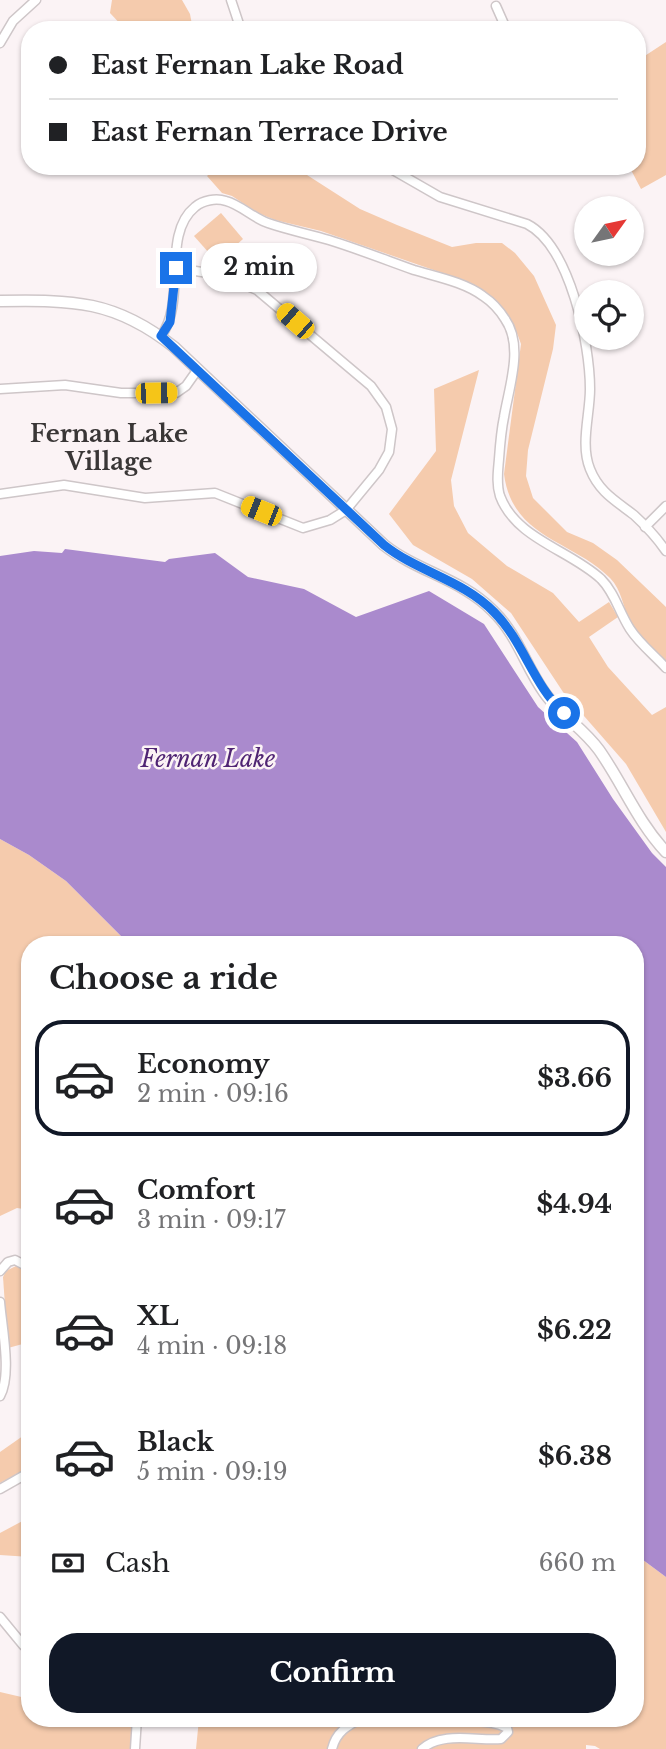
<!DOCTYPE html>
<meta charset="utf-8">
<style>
body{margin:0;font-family:"Libre Baskerville",serif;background:#f2f2f2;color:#202124;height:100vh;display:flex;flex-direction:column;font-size:26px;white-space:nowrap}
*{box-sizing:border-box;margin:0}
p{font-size:23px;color:#757577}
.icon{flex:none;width:38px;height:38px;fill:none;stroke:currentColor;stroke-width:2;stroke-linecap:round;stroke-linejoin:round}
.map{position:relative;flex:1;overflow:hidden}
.side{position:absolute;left:21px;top:936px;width:623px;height:791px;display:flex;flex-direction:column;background:#fff;border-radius:28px;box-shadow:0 2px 5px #0004}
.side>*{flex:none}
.banner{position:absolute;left:21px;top:21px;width:625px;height:154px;border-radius:28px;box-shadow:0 2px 5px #0004;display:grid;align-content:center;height:154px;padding:0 28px;background:#fff}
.needle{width:46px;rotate:57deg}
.buttons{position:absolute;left:574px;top:196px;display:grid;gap:14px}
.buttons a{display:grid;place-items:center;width:70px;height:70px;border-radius:50%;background:#fff;box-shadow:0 2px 5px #0004;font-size:35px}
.end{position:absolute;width:32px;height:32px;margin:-16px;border:9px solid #1a73e8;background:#fff;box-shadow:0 0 0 4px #fff}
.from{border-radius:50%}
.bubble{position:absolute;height:49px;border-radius:24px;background:#fff;box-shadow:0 2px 5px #0004;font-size:23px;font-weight:800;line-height:49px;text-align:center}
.car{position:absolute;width:21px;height:42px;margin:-21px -10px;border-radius:9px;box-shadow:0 0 5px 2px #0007;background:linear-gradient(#f5c518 24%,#345 0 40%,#f5c518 0 76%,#345 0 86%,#f5c518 0)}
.banner b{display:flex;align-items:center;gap:24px;height:66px;font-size:26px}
.banner b+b{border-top:2px solid #e0e0e0}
.banner i{width:18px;height:18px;background:#202124}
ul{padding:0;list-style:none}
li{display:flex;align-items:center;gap:21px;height:116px;margin:0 14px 10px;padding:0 14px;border:4px solid transparent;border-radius:28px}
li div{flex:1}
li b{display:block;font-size:26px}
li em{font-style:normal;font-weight:800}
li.active{border-color:#111827}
li>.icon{width:63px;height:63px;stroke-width:1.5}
h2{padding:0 28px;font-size:32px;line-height:84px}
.pay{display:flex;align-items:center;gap:18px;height:77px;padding:0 28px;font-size:26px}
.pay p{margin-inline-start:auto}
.primary-button{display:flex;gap:14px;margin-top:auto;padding:14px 28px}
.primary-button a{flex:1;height:80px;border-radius:28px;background:#111827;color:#fff;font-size:28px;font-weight:800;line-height:80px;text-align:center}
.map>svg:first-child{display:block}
.green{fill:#f5cbad}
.water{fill:#aa8acd}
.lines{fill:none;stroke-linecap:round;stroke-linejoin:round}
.minor-casing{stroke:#cec6c8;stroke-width:11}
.tertiary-casing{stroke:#cec6c8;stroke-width:13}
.minor{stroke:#fff;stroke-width:8}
.tertiary{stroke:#fff;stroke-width:10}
.route{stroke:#1a73e8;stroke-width:9}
.labels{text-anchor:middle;stroke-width:5;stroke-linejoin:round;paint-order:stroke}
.water-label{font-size:23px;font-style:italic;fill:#4f2473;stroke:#fbf3f5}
.quarter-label{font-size:24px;font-weight:bold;fill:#393636;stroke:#fbf3f5}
</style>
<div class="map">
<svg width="666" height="1749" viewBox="0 0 666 1749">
<rect width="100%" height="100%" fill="#fbf3f5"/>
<g class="green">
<path d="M 112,0 L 182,0 L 190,14 L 193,30 L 126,30 L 110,13 Z"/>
<path d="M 666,42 L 666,175 L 641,189 L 629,166 L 637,166 L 637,61 Z"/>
<path d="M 204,166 L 298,166 L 307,175 L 360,209 L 397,225 L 452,247 L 476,243 L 502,243 L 515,253 L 534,276 L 556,325 L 553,349 L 528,450 L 526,476 L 533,498 L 567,532 L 593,543 L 617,560 L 666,607 L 666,662 C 655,650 639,637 630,622 C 623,608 622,590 610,578 C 572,540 512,538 504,474 L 521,344 C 512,317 496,297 471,283 L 321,231 L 275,220 L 258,213 L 232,196 L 222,193 L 207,176 L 210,173 Z"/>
<path d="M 221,213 L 243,239 L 217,262 L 194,236 Z"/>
<path d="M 479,370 L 451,480 L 454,506 L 468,533 L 507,566 L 553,593 L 579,622 L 609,602 L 618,617 L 589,637 L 608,667 L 652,715 L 666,707 L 666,832 L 626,764 L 563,692 L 511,613 L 472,579 L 413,545 L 389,514 L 436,451 L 434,389 Z"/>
<path d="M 0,839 L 29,855 L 66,881 L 125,940 L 133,945 L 30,945 L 30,1210 L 17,1208 L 0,1216 Z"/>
<path d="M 16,1266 L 23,1268 L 29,1279 L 30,1342 L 8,1348 L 3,1277 L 6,1271 Z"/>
<path d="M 30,1431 L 30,1467 L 0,1483 L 0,1452 Z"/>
<path d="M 30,1517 L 30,1557 L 0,1555 L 0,1533 Z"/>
<path d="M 635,1554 L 666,1577 L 666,1749 L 600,1749 L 595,1746 L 586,1745 L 586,1749 L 196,1749 L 199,1719 L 635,1718 Z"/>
<path d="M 0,1692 L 30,1699 L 30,1718 L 132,1719 L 131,1749 L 0,1749 Z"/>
</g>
<path class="water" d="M 65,549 L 165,562 L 169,559 L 215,553 L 248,577 L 304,589 L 356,617 L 429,591 L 484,624 L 538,707 L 577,742 L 613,799 L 652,853 L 666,867 L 666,1577 L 635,1554 L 635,945 L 133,945 L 125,940 L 66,881 L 29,855 L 0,839 L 0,556 L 34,551 L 62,553 Z"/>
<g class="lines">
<g class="minor-casing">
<g id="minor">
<path d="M 231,0 L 241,30"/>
<path d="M 496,6 L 504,24 L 499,30"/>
<path d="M 0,43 L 13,21 L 36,0"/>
<path d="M 386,166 L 440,197 L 527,224 C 570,246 590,344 590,389 C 590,415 580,444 590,469 C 599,492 616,501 634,515 C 646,526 657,538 666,551"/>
<path d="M 161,336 C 187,302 161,234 195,207 C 203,200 216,198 226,201 C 241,205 253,218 268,223 C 288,230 309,234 329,240 C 358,249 386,260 414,270 C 437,277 464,282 483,296 C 492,302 500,311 505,319 C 524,346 509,387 504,417 C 501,431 500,445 499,459 C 498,471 496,484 500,496 C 516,539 570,550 601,579 C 615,593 619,612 630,629 C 639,643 654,655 666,668"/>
<path d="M 0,389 L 65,385 L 121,393 L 176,393 L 186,386 L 198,369"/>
<path d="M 0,494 L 64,485 L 145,498 L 215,493 L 303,528 L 330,520 L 346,510 L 379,470 L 389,452 L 392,429 L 386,407 L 371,386 L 257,290 L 221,275 L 176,268"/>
<path d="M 645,527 L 666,506"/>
<path d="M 0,1271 L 8,1262 L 15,1260 L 30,1268"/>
<path d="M 0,1302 C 2,1327 12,1375 0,1396"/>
<path d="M 0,1489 L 30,1472"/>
<path d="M 0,1617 L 23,1645 L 30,1651"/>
<path d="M 135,1749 L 137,1718"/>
<path d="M 332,1749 C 336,1732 347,1726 362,1718"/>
<path d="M 422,1749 C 442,1731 476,1741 501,1739 L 508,1732 L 507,1728 C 491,1719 466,1722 448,1718"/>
</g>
</g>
<g class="tertiary-casing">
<path id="tertiary" d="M 0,301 C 73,300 115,300 174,347 L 384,545 C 418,572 462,579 493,611 C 517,634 525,665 544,692 C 559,714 583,728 599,750 C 623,784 637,821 666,852"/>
</g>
<use href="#minor" class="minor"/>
<use href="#tertiary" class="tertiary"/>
</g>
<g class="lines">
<path class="route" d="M 176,268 L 170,322 L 161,336 L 384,545 C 418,572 463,580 494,612 C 524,642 533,685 564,713"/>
</g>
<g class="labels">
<g class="water-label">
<text x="208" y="767">Fernan Lake</text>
</g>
<g class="quarter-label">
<text x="109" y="442">Fernan Lake<tspan x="109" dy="28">Village</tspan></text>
</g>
</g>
</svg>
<div class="buttons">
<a><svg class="needle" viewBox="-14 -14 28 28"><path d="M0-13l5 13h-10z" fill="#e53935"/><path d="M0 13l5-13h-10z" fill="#757577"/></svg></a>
<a><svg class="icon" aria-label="locate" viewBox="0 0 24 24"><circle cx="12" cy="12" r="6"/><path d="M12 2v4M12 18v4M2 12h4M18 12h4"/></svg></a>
</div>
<i class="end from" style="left:564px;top:713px"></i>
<i class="end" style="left:176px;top:268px"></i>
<div class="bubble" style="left:201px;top:243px;width:116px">2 min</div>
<i class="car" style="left:295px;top:321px;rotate:311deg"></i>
<i class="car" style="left:156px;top:393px;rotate:89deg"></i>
<i class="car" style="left:261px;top:511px;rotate:292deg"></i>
<div class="banner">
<b><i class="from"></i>East Fernan Lake Road</b>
<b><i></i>East Fernan Terrace Drive</b>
</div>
<section class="side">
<h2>Choose a ride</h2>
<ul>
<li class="active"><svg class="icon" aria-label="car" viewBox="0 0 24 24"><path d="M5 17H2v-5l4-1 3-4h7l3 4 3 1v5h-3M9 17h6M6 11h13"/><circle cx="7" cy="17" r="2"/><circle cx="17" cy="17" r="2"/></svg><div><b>Economy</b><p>2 min · 09:16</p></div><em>$3.66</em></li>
<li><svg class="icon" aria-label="car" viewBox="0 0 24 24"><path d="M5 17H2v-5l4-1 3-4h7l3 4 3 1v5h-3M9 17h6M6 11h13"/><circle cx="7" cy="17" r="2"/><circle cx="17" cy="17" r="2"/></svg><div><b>Comfort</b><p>3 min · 09:17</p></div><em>$4.94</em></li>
<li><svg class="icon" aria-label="car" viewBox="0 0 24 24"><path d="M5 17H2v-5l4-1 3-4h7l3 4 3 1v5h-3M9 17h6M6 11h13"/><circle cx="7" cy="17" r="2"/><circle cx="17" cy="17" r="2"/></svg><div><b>XL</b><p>4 min · 09:18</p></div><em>$6.22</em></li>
<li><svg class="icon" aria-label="car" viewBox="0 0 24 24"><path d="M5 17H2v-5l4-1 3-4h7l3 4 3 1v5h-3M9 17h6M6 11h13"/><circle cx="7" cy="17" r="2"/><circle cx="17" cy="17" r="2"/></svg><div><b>Black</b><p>5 min · 09:19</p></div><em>$6.38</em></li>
</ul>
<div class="pay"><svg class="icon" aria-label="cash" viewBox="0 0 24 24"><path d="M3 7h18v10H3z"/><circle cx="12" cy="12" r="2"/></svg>Cash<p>660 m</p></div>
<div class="primary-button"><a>Confirm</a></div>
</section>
</div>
